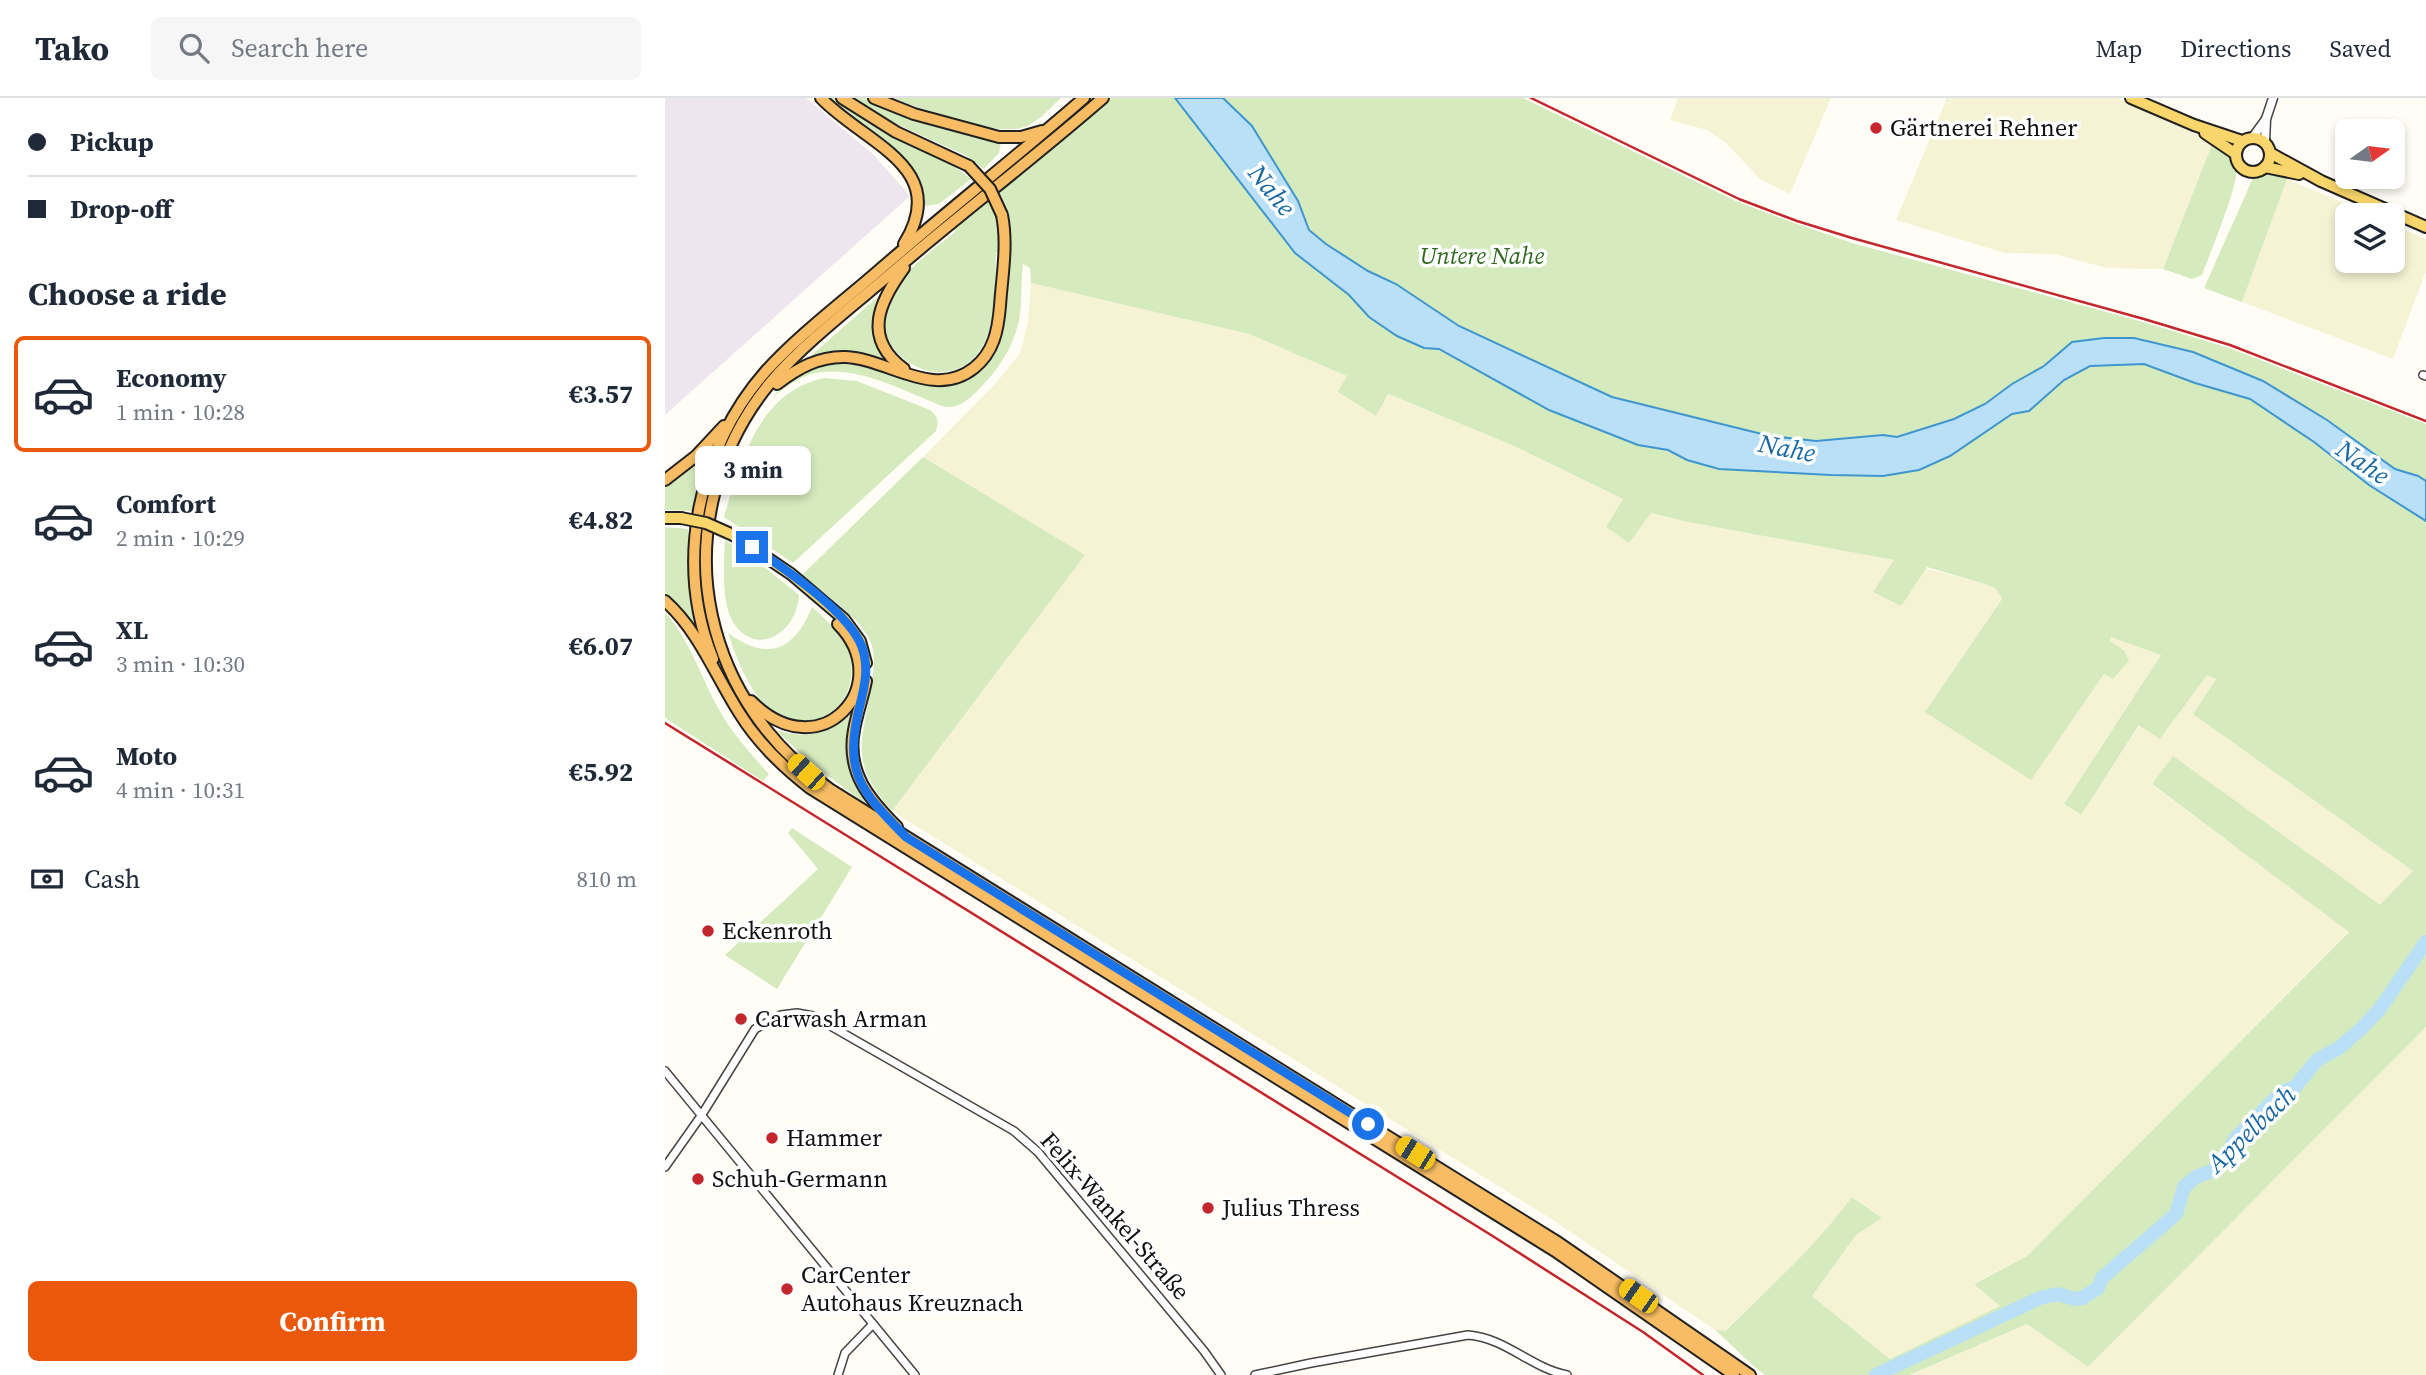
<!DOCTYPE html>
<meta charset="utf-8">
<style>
body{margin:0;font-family:"Source Serif 4",serif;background:#f6f6f7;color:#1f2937;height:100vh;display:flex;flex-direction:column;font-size:26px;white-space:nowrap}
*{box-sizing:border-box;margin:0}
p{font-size:23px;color:#747a83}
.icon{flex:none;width:38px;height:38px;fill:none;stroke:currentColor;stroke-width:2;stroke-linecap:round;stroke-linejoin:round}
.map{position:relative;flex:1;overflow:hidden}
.panel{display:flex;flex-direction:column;background:#fff;width:665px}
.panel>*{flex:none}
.hud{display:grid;align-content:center;height:154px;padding:0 28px;background:#fff}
.needle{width:46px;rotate:76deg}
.buttons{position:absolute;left:1670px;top:21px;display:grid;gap:14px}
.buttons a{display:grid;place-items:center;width:70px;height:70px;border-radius:10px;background:#fff;box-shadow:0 4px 10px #0003;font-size:35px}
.end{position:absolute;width:32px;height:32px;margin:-16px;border:9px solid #1a73e8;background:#fff;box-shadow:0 0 0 4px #fff}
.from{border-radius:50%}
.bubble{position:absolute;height:49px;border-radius:10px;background:#fff;box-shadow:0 4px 10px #0003;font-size:23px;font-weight:700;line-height:49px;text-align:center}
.car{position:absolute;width:21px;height:42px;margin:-21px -10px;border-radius:9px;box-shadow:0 0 5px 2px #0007;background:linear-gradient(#f5c518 24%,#345 0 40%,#f5c518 0 76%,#345 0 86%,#f5c518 0)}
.hud b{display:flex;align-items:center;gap:24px;height:66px;font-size:26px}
.hud b+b{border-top:2px solid #e0e1e3}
.hud i{width:18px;height:18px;background:#1f2937}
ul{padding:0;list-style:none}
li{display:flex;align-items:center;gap:21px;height:116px;margin:0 14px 10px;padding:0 14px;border:4px solid transparent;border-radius:10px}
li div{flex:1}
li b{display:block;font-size:26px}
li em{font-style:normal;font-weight:700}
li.selected{border-color:#ea580c}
li>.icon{width:63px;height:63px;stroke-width:1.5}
h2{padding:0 28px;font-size:32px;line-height:84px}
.pay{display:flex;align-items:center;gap:18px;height:77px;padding:0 28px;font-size:26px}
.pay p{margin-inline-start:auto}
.primary-button{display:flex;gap:14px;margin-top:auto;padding:14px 28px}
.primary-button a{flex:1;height:80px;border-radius:10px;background:#ea580c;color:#fff;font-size:28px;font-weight:700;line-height:80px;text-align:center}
header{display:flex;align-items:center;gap:42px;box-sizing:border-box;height:98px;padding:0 35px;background:#fff;border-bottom:2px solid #e0e1e3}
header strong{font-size:33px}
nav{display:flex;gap:38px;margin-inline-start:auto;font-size:24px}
.search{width:490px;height:63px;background:#f6f6f7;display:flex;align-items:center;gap:18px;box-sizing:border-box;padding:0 24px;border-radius:10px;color:#747a83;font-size:26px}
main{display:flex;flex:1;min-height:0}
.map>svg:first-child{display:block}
.industrial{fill:#eee6ef}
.farmland{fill:#f6f3d4}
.green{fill:#d5ebbd}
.water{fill:#b9e0f7;stroke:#3f96cf;stroke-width:2}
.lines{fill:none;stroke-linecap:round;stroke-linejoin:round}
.river{stroke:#b9e0f7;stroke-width:14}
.minor-casing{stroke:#444;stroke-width:10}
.tertiary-casing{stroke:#444;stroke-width:11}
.primary-casing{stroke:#222;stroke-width:14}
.trunk-casing{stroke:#222;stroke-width:14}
.minor{stroke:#fff;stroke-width:7}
.tertiary{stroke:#fff;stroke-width:8}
.primary{stroke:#f9d66b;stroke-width:10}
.trunk{stroke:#f7bc64;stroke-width:10}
.rail{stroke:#c4262e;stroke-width:2.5}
.primary-bridge-casing{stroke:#222;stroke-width:14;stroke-linecap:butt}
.trunk-bridge-casing{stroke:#222;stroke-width:14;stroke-linecap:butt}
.primary-bridge{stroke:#f9d66b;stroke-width:10}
.trunk-bridge{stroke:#f7bc64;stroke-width:10}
.route{stroke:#1a73e8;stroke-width:9}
.poi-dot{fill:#c4262e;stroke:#fff;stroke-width:2.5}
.labels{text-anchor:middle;stroke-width:7;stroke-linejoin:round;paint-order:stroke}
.poi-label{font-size:24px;fill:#111;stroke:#fff;text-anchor:start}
.park-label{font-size:24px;font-style:italic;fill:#2f6b1f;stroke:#fff}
.street-label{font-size:24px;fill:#111;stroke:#fff}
.water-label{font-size:26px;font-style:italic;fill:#1768a6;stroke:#fff}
</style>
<header>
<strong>Tako</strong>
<div class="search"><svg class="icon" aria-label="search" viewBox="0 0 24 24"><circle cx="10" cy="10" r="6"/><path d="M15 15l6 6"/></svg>Search here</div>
<nav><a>Map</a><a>Directions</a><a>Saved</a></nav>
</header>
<main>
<section class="panel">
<div class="hud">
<b><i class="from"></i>Pickup</b>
<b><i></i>Drop-off</b>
</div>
<h2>Choose a ride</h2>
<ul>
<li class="selected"><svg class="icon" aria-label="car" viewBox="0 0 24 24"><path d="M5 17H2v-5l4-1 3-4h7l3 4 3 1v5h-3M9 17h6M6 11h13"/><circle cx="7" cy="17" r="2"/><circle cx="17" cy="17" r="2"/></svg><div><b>Economy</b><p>1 min · 10:28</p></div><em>€3.57</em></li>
<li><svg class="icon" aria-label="car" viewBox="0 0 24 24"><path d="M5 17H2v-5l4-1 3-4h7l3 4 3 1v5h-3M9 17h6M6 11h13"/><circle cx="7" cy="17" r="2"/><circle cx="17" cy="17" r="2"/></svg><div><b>Comfort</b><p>2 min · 10:29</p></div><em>€4.82</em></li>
<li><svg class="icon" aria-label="car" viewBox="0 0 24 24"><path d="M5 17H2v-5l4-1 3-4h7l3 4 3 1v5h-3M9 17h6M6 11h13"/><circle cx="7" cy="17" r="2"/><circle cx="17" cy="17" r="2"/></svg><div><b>XL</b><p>3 min · 10:30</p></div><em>€6.07</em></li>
<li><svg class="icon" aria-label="car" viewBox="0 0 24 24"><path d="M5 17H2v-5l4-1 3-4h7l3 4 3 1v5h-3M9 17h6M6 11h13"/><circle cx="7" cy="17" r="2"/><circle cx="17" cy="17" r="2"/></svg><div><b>Moto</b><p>4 min · 10:31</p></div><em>€5.92</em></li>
</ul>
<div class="pay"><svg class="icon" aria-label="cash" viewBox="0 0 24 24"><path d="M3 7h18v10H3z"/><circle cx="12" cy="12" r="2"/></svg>Cash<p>810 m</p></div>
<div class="primary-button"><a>Confirm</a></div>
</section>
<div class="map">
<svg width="1761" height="1277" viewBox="0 0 1761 1277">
<rect width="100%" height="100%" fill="#fffdf5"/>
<path class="industrial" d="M 0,0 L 141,0 L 209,57 L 245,98 L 0,317 Z"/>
<g class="farmland">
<path d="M 1013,0 L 1166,0 L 1125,96 L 1095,81 L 1060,44 L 1042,32 L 1005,22 Z"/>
<path d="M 1282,0 L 1453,0 L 1548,44 L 1498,171 L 1442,170 L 1388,156 L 1340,155 L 1231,122 Z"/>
<path d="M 1622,81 L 1707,117 L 1682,117 L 1682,163 L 1727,163 L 1727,126 L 1761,141 L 1761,173 L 1728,261 L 1577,204 Z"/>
<path d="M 366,185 L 584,236 L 683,278 L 711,318 L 722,296 L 849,348 L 958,401 L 964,445 L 985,415 L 1023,424 L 1230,462 L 1323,487 L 1331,491 L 1337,501 L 1261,614 L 1366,681 L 1439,576 L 1459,552 L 1445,543 L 1446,538 L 1496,557 L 1399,706 L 1415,717 L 1475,627 L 1496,640 L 1542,576 L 1551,581 L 1528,616 L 1748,773 L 1715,808 L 1508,659 L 1487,687 L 1684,833 L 1362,1158 L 1309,1185 L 1335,1208 L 1331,1211 L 1225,1261 L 1147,1198 L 1191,1137 L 1217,1120 L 1188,1099 L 1164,1131 L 1105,1190 L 1059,1233 L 1050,1232 L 885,1120 L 227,713 L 419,457 L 258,359 L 332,284 L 355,255 L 363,224 Z"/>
<path d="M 1761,929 L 1761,1277 L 1246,1277 L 1362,1226 L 1423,1269 Z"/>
</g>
<g class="green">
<path d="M 161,0 L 169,0 L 225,38 L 283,64 L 306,81 L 274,106 L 259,108 C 257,89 251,76 239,63 Z"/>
<path d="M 188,0 L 200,0 L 240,19 L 336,44 L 334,55 L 319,71 L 300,57 L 218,20 Z"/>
<path d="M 229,0 L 396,0 C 385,10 375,22 362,28 C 333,41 258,12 229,0 Z"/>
<path d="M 443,0 L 858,0 L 1073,104 L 1132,126 L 1187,145 L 1478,224 L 1564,250 L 1761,326 L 1761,929 L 1423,1269 L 1362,1226 L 1245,1277 L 1100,1277 C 1081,1263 1068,1247 1050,1232 L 1060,1233 C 1104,1190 1150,1149 1187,1099 L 1217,1120 L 1191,1137 L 1147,1198 L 1225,1261 L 1335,1208 L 1309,1186 L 1362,1158 L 1684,834 L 1487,686 L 1508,658 L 1715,807 L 1748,773 L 1528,616 L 1551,581 L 1542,577 L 1495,641 L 1474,627 L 1416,717 L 1399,706 L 1496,557 L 1446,539 L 1445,543 L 1459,552 L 1464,563 L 1448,581 L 1439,576 L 1366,682 L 1260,614 L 1337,501 L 1331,491 L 1323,487 L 1262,469 L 1236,508 L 1208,494 L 1229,462 L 1023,424 L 986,415 L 964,445 L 941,429 L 958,401 L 849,348 L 723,296 L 711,318 L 673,294 L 682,278 L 584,236 L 366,185 L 365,170 L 358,166 C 356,182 357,200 355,216 C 351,246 334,271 313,292 C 303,302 295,310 280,309 C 238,293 178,258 134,281 C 124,286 116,293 107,300 C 124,280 149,264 175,263 C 201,262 222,277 246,283 C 335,307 342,224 345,160 L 331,154 C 330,182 332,230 314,254 C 276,304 195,251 225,197 C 239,171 269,152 291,133 L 287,131 Z"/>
<path d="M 1548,44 C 1559,52 1567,59 1571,73 C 1574,85 1543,161 1537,177 L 1527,181 L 1498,171 Z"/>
<path d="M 1605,73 L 1622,81 L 1577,204 L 1539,190 L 1588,80 Z"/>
<path d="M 216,196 L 212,209 L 229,269 L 157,257 L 141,262 Z"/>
<path d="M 159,280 L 192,283 L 265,312 C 273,318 274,323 271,333 L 128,465 L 59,419 C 75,363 94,294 159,280 Z"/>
<path d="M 47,347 L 31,391 L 27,413 L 0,412 L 0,386 L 26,368 Z"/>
<path d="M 258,359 L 420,457 L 227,713 C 181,661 199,642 207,582 C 209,570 210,556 206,545 C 197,520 157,494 137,477 Z"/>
<path d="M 0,429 L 23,431 L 24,498 L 33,537 L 20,516 L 0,496 Z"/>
<path d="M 60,442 L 83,456 L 134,497 C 132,536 90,560 68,524 C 56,505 59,464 60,442 Z"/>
<path d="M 147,509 C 161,522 178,535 184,555 C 196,593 165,637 123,620 C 116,618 108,616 103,611 C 83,590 72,562 63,535 C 103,564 129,553 147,509 Z"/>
<path d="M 0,514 C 24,541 35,576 52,608 C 65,633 85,655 104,676 L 98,683 L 0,620 Z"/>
<path d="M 186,616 C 179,651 181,676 201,706 C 169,683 139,660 111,632 C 143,642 160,636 186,616 Z"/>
<path d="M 127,730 L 187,769 L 112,891 L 60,857 L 153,771 L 123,735 Z"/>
</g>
<path class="water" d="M 510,0 L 558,0 L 587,28 L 633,103 L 644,132 L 661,146 L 703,173 L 731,186 L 794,228 L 947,299 L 1105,338 L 1151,343 L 1218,337 L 1232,339 L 1289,321 L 1320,306 L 1347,286 L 1379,268 L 1407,244 L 1439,240 L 1469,240 L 1528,254 L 1598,283 L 1662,322 L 1730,371 L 1753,378 L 1761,383 L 1761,423 L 1704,387 L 1649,344 L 1585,301 L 1530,285 L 1479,266 L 1425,268 L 1399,282 L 1364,313 L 1347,316 L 1285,358 L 1254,372 L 1218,378 L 1166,377 L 1054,371 L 1022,362 L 1003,352 L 973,347 L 884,312 L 774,251 L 759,250 L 732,238 L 704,219 L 684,197 L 630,155 Z"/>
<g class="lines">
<path class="river" d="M 1211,1277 L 1375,1200 L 1393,1196 L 1410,1201 L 1417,1200 L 1433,1190 L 1437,1180 L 1511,1116 L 1519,1089 L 1531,1079 L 1549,1072 L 1557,1065 L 1570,1041 L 1617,994 L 1630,989 L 1652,962 L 1674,950 L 1696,931 L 1714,912 L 1761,844"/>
<g class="minor-casing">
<g id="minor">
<path d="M 1758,277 L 1761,278"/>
<path d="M 0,973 L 250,1277"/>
<path d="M 0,1069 L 36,1018 L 90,931 L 116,917 L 132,915 L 148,918 L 349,1033 L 373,1054 L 539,1253 L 556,1277"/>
<path d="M 173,1277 L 180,1255 L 208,1226"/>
<path d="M 590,1277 L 646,1265 L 803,1237 C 841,1240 866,1270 902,1277"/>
</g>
</g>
<g class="tertiary-casing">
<g id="tertiary">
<path d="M 1588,39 L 1601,21"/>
<path d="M 1600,44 L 1601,21 L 1608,0"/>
</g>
</g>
<g class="primary-casing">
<g id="primary">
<path d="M 1466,0 L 1529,27 L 1577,43"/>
<path d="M 1540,35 L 1571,56"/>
<circle cx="1588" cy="57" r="17"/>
<path d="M 1605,55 L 1656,83 L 1761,129"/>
<path d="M 1600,69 L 1634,76"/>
<path d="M 0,420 L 16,420"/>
<path d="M 68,437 L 126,476 L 179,521 L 195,543 L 201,565"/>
</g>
</g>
<g class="trunk-casing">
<g id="trunk">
<path d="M 156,0 C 200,46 287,69 239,146"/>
<path d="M 177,0 L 231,34 L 304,68"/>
<path d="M 209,0 L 249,16 L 334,39 L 356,39 L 377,33"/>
<path d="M 438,0 C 370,59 298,114 230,172 C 188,208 141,243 105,285 C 52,349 29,437 47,518 C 63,591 106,650 166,692 L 894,1145 L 1085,1277"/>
<path d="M 239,271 C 197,240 214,204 239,170"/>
<path d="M 112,286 C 133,270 154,258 181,259 C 223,261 269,302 309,270 C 329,254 333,232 335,208 C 337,178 343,147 337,117"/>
<path d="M 0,382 L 31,358 L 59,328"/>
<path d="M 0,503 C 34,533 51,579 75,616 C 93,645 118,669 145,690 L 890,1153 L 1069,1277"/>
<path d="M 48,561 C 9,465 33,350 101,273 C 134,237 175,206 212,174 C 280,115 351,59 419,0"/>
<path d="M 201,583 C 198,599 192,615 189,632 C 181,674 204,701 232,729"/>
<path d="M 86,603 C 155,673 233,587 173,526"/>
</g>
</g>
<use href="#minor" class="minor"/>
<use href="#tertiary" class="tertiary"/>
<use href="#primary" class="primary"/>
<use href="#trunk" class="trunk"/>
<g class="rail">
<path d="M 866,0 L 1074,101 L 1132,123 L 1187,140 L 1479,221 L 1565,247 L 1761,323"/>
<path d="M 0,625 L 826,1137 L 978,1234 L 1038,1277"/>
</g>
<g class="primary-bridge-casing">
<path id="primary-bridge" d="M 16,420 L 41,425 L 68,437"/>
</g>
<g class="trunk-bridge-casing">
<path id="trunk-bridge" d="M 304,68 L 325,91 L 337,117"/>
</g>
<use href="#primary-bridge" class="primary-bridge"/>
<use href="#trunk-bridge" class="trunk-bridge"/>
</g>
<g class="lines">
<path class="route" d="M 87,449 C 119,470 184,514 197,549 C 204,569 200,587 195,607 C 178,675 195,692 241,739 L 703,1026"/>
</g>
<g class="poi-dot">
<circle cx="1211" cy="30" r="7"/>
<circle cx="43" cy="833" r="7"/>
<circle cx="76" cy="921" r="7"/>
<circle cx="107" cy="1040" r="7"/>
<circle cx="33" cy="1081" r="7"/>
<circle cx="543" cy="1110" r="7"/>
<circle cx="122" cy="1191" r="7"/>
</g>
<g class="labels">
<g class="poi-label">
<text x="1225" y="38">Gärtnerei Rehner</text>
<text x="57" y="841">Eckenroth</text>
<text x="90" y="929">Carwash Arman</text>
<text x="121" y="1048">Hammer</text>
<text x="47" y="1089">Schuh-Germann</text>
<text x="557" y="1118">Julius Thress</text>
<text x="136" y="1185">CarCenter<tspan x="136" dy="28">Autohaus Kreuznach</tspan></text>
</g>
<g class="park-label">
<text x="817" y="166">Untere Nahe</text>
</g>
<g class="street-label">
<text transform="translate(450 1118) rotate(49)" y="8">Felix-Wankel-Straße</text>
</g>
<g class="water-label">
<text transform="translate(607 92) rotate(51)" y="9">Nahe</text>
<text transform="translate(1122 350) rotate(11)" y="9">Nahe</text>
<text transform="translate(1698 364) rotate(34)" y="9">Nahe</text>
<text transform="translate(1586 1031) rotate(-44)" y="9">Appelbach</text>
</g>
</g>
</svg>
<div class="buttons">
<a><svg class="needle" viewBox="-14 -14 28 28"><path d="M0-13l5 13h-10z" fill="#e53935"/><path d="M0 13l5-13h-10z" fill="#747a83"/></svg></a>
<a><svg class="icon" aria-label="layers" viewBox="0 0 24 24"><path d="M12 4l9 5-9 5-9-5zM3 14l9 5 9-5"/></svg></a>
</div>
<i class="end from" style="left:703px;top:1026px"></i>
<i class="end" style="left:87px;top:449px"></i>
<div class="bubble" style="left:30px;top:348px;width:116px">3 min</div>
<i class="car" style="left:141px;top:674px;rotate:312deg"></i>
<i class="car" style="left:750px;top:1055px;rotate:302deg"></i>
<i class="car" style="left:973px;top:1198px;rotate:305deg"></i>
</div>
</main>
